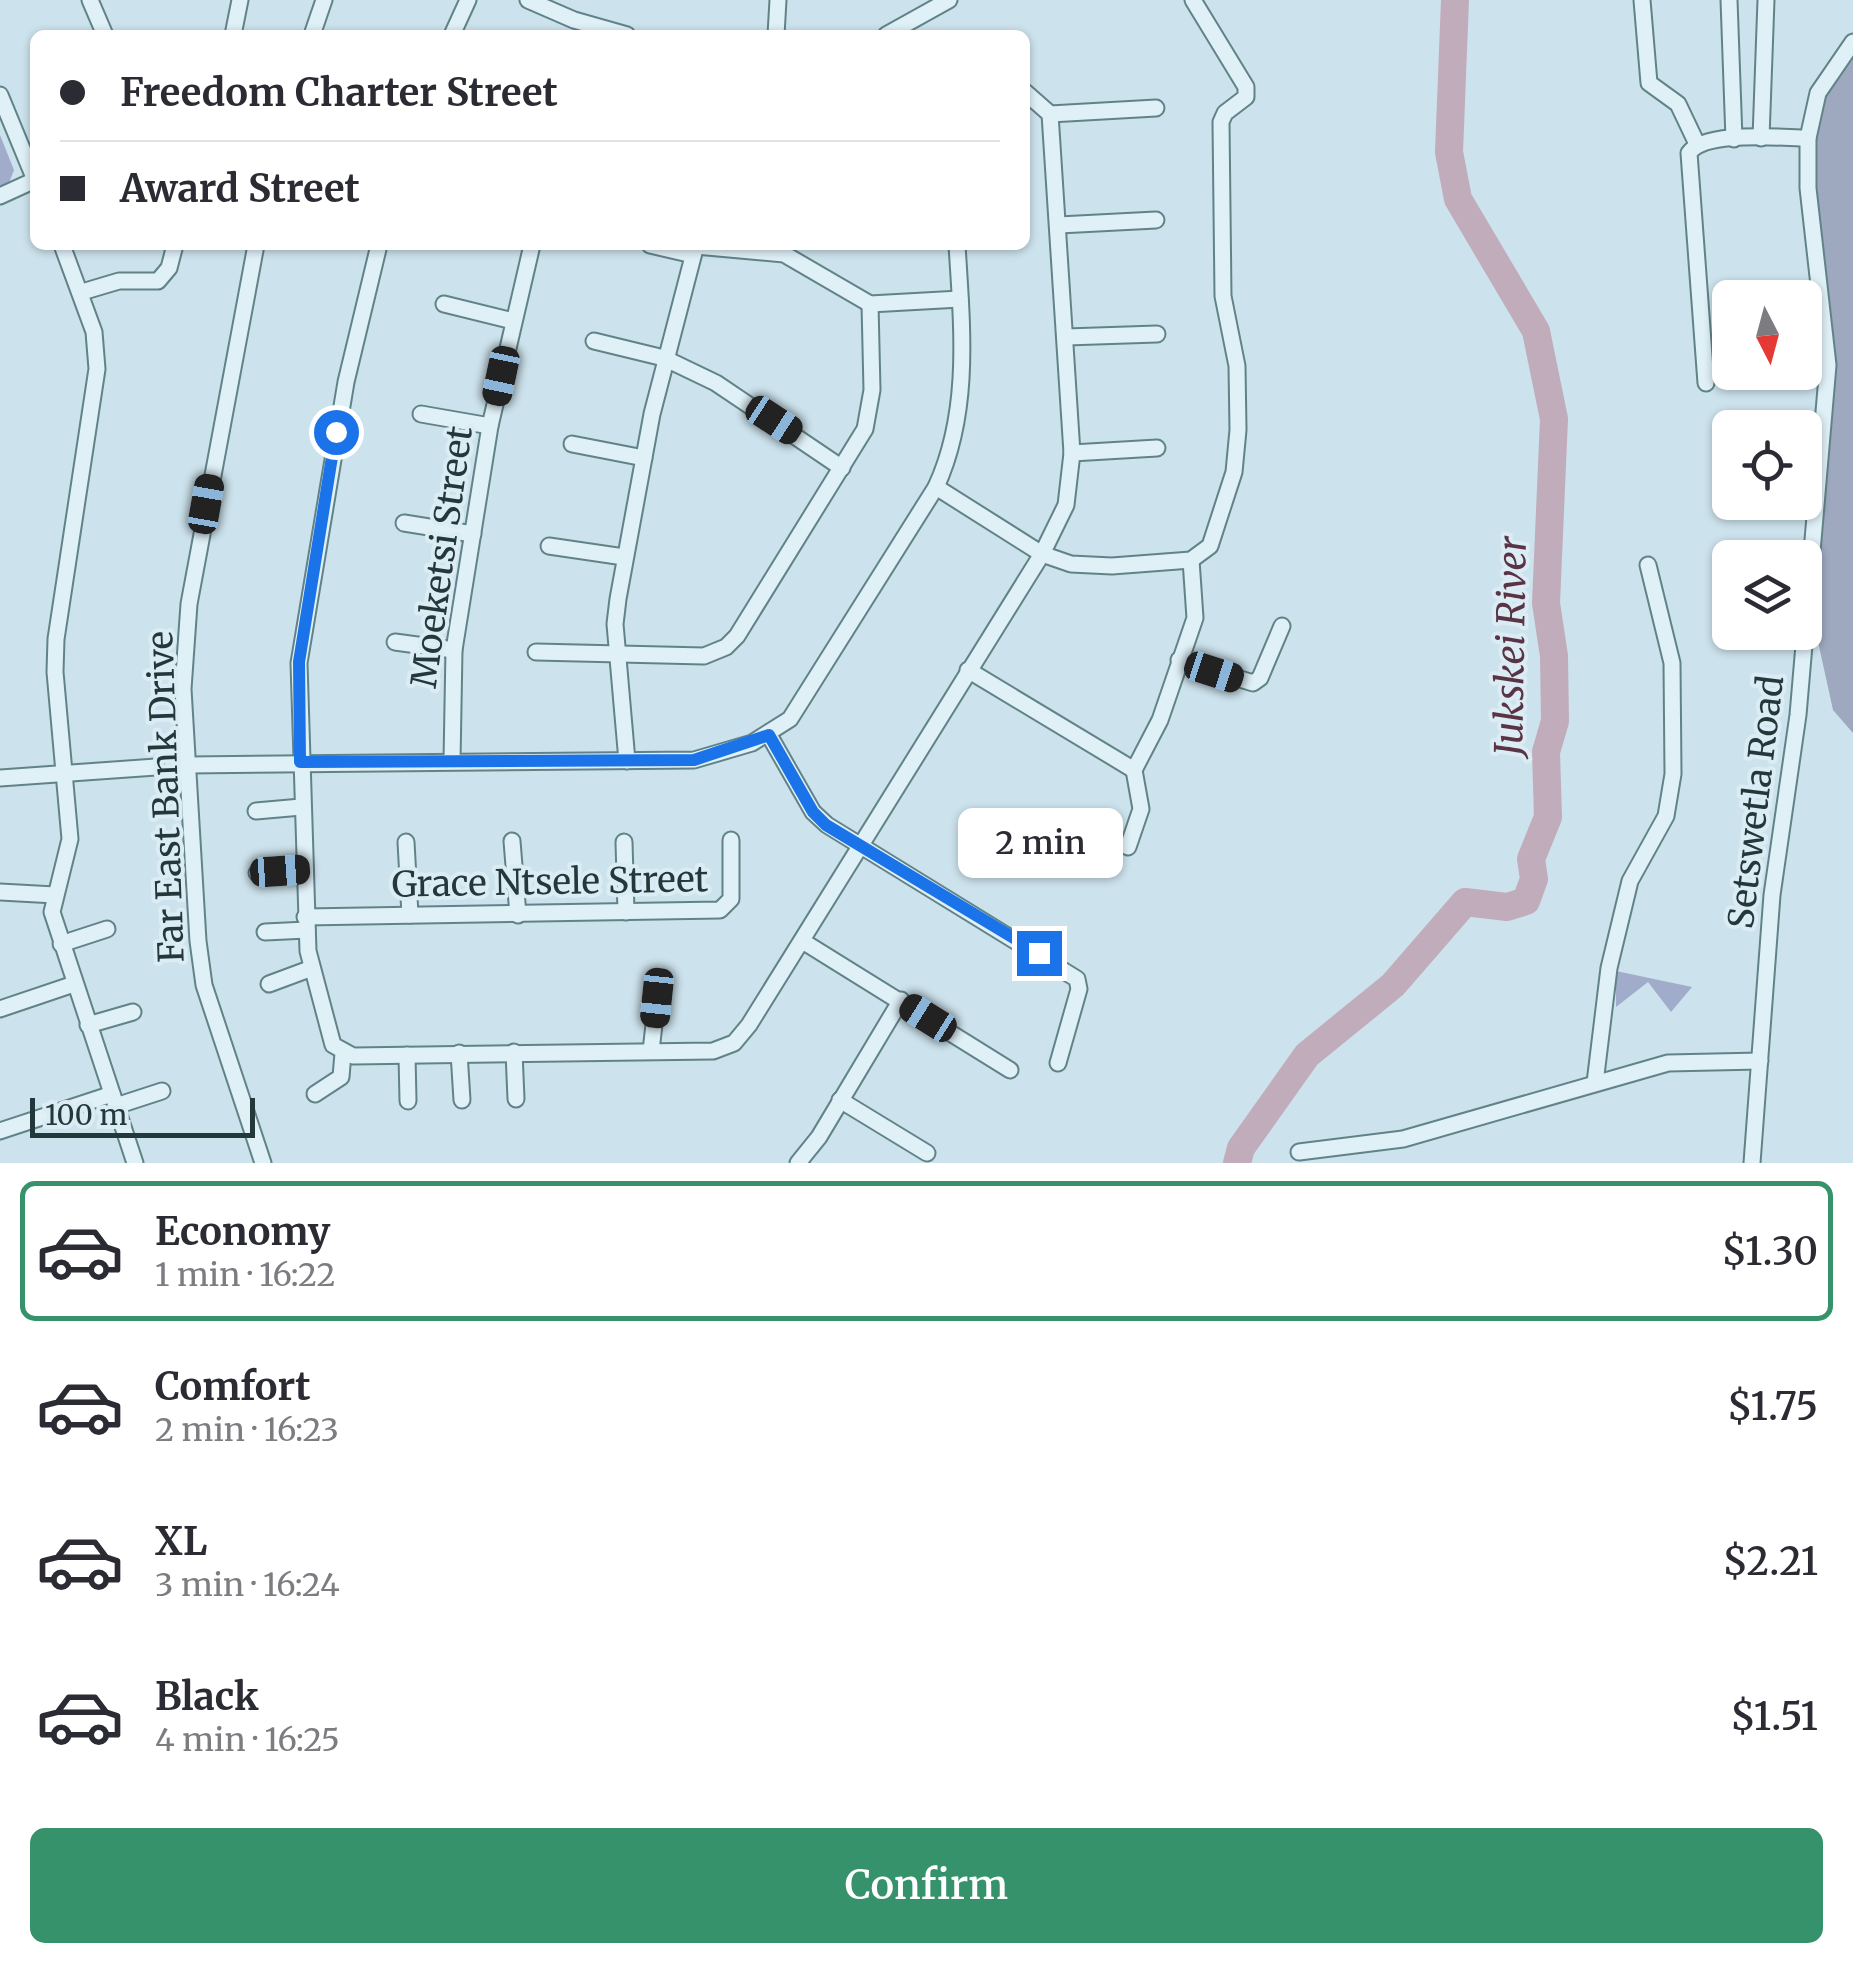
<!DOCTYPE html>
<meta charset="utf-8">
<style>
body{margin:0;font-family:Merriweather,serif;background:#f7f7f7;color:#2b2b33;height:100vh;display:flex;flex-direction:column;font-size:38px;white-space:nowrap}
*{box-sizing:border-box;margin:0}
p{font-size:32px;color:#7c7c81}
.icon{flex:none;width:55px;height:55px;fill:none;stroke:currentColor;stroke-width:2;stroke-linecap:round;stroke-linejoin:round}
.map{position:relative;height:1163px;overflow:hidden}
.sheet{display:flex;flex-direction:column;background:#fff;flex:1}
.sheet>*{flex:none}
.banner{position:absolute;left:30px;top:30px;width:1000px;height:220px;border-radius:15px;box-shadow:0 2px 8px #0004;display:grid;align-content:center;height:220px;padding:0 30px;background:#fff}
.needle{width:65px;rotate:174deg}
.buttons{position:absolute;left:1712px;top:280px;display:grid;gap:20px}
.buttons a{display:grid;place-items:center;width:110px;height:110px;border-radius:15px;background:#fff;box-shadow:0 2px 8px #0004;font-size:50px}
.scale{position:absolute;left:30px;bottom:25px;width:225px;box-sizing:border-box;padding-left:10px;border:5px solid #23383a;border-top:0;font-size:28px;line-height:35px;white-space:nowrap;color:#23383a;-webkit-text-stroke:8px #dbecf4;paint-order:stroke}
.end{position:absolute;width:45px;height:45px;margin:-22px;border:12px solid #1a73e8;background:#fff;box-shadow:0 0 0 5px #fff}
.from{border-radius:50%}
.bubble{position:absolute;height:70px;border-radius:15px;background:#fff;box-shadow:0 2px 8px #0004;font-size:32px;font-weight:600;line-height:70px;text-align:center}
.car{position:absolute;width:30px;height:60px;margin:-30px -15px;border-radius:12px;box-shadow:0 0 8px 2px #0007;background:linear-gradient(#222 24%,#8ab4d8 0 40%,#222 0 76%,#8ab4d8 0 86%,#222 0)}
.banner b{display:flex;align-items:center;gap:35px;height:95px;font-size:38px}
.banner b+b{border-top:2px solid #e1e1e2}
.banner i{width:25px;height:25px;background:#2b2b33}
ul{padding:18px 0 0;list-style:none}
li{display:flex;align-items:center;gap:30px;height:140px;margin:0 20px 15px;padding:0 10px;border:5px solid transparent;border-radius:15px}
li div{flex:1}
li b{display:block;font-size:38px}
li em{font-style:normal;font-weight:600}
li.on{border-color:#36926b}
li>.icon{width:90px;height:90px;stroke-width:1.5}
.cta{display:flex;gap:20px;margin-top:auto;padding:20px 30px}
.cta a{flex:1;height:115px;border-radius:15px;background:#36926b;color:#fff;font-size:40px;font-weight:600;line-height:115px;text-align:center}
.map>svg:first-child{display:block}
.green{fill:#a0acc9}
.cemetery{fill:#9ea8bf}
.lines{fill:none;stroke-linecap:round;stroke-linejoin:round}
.river{stroke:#c1acbb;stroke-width:28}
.minor-casing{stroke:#618388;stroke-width:19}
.minor{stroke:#dff0f7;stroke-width:15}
.route{stroke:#1a73e8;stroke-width:12}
.labels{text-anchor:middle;stroke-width:8;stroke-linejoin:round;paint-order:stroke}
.street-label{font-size:35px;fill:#23383a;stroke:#dbecf4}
.water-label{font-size:38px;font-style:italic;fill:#583445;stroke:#dbecf4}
</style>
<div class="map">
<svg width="1853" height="1163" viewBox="0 0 1853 1163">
<rect width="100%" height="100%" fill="#cce2ec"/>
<g class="green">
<path d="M 0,135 L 14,170 L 7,188 L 0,191 Z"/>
<path d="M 1616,971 L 1692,987 L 1671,1012 L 1648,982 L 1616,1007 Z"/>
</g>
<path class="cemetery" d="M 1853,46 L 1853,733 L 1833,710 L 1815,628 L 1831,361 L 1809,164 L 1815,100 Z"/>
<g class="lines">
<path class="river" d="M 1237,1163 L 1241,1148 L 1307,1055 L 1393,985 L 1465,902 L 1507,907 L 1526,901 L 1534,879 L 1531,859 L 1548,817 L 1546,752 L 1555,721 L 1554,656 L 1546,603 L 1554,419 L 1536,331 L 1458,199 L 1449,152 L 1455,0"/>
<g class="minor-casing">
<g id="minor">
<path d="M 90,0 L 105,35"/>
<path d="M 528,0 L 574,20 L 627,35"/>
<path d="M 1642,0 L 1649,83 L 1678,104 L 1697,144"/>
<path d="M 1729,0 L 1734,139"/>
<path d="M 233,35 L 240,0"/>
<path d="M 312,35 L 324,0"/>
<path d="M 452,35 L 468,0"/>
<path d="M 776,35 L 778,0"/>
<path d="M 886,35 L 949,0"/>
<path d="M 0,95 L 35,180 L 0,196"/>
<path d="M 1050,114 L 1156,108"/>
<path d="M 1761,138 L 1766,0"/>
<path d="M 1059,225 L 1156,220"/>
<path d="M 62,245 L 94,332 L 97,369 L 56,639 L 55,672 L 70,839 L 52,912 L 135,1163"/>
<path d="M 256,245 L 189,604 L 183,689 L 198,941 L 204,985 L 263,1163"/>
<path d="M 379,245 L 346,382 L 299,663 L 308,951 L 333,1045 L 353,1056 L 713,1051 L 734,1043 L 749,1025 L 1042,554 L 1066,505 L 1072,453 L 1050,114 L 1025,92"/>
<path d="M 650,245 L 693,255"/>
<path d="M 696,246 L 784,254 L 870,304 L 960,299"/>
<path d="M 82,292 L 119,281 L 158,281 L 169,268 L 175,245"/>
<path d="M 444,304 L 513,321"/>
<path d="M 1066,337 L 1157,334"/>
<path d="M 594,341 L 664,358 L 716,383 L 842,468"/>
<path d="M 1706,383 L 1689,153 C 1705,130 1781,138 1808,138"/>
<path d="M 421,414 L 490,426"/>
<path d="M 572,444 L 644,458"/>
<path d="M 1072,453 L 1157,448"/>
<path d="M 936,487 L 1042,554 L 1071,564 L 1112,566 L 1191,560 L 1210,546 L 1234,472 L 1238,430 L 1237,366 L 1223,296 L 1221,122 L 1225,113 L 1246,97 L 1246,87 L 1193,0"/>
<path d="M 404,523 L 473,534"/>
<path d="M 549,546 L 624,557"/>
<path d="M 395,642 L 454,650"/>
<path d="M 536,652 L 704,656 L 726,647 L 737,636 L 865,429 L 872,390 L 870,304"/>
<path d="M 1179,660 L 1253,683 L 1260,678 L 1282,626"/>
<path d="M 968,670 L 1134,770"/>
<path d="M 769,735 L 813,812 L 827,825 L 1077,979 L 1079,989 L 1058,1063"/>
<path d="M 452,761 L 454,650 L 490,426 L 532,245"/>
<path d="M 627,761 L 615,624 L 618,599 L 652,414 L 696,245"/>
<path d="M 188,765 L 694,760 L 752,743 L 790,719 L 936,487 C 971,411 962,327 957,245"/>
<path d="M 0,778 L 156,767"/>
<path d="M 256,811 L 301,807"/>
<path d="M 512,841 L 518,915"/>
<path d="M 406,842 L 410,915"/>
<path d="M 624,842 L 626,912"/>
<path d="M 1128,847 L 1141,809 L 1134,770 L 1160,720 L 1195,618 L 1191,560"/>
<path d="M 257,873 L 302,869"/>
<path d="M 0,892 L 55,895"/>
<path d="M 305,917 L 720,910 L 731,899 L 731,840"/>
<path d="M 265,932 L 307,930"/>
<path d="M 804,942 L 1010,1070"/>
<path d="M 61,944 L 107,929"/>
<path d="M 269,984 L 312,968"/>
<path d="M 0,1009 L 74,984"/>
<path d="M 88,1025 L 133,1012"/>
<path d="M 651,1051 L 657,998"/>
<path d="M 514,1052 L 516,1099"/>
<path d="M 459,1053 L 462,1100"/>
<path d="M 407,1055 L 408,1101"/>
<path d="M 1595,1083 L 1609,968 L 1630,881 L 1666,816 L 1673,774 L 1672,663 L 1648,565"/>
<path d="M 315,1094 L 341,1077 L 343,1053"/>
<path d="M 840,1100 L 927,1153"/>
<path d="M 116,1106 L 162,1091"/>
<path d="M 0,1131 L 112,1094"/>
<path d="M 1299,1152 L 1403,1139 L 1668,1063 L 1760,1061"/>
<path d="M 798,1163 L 819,1137 L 901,1000"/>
<path d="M 1752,1163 L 1772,895 L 1798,715 L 1828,365 L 1808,188 L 1808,138 L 1818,93 L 1853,42"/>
</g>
</g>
<use href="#minor" class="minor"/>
</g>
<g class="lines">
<path class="route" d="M 336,432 L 299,662 L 300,762 L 694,760 L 769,735 L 813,812 L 826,825 L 1039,953"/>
</g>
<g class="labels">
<g class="street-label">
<text transform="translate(442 557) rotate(-82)" y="12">Moeketsi Street</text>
<text transform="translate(166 797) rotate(-92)" y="12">Far East Bank Drive</text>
<text transform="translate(1756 802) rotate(-83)" y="12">Setswetla Road</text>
<text transform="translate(550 882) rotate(-1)" y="12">Grace Ntsele Street</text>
</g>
<g class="water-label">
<text transform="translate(1511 646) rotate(-89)" y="13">Jukskei River</text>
</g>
</g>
</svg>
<div class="buttons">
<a><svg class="needle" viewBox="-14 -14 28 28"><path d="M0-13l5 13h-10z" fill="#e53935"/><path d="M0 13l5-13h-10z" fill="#7c7c81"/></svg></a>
<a><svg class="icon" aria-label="locate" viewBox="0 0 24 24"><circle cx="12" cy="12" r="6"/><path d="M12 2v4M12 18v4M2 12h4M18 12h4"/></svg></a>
<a><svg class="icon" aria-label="layers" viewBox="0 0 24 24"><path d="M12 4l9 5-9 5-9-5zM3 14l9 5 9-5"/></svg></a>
</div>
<div class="scale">100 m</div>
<i class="end from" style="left:336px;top:432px"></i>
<i class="end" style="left:1039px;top:953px"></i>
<div class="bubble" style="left:958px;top:808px;width:165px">2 min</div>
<i class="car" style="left:501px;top:376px;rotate:192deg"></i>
<i class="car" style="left:774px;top:420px;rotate:123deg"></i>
<i class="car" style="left:206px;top:504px;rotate:10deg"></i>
<i class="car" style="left:1214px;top:672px;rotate:108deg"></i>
<i class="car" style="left:280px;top:871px;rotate:86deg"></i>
<i class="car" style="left:657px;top:998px;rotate:186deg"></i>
<i class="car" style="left:928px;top:1018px;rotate:302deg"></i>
<div class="banner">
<b><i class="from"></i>Freedom Charter Street</b>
<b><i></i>Award Street</b>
</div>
</div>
<section class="sheet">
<ul>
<li class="on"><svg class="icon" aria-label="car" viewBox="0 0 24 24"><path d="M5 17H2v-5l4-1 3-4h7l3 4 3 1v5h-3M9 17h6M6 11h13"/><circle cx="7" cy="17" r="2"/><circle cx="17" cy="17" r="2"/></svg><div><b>Economy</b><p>1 min · 16:22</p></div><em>$1.30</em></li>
<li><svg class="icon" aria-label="car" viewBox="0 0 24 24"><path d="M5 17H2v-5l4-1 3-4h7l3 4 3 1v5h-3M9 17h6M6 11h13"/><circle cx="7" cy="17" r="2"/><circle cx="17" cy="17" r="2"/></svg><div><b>Comfort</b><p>2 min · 16:23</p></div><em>$1.75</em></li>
<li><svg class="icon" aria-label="car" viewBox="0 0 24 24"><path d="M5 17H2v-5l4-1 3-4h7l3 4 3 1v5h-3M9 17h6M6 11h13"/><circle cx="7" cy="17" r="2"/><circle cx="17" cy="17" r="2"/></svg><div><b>XL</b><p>3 min · 16:24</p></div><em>$2.21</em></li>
<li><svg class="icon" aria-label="car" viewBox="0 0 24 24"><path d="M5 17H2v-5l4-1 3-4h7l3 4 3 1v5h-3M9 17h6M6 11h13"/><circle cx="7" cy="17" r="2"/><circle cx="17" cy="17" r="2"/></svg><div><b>Black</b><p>4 min · 16:25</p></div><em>$1.51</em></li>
</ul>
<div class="cta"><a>Confirm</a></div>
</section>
